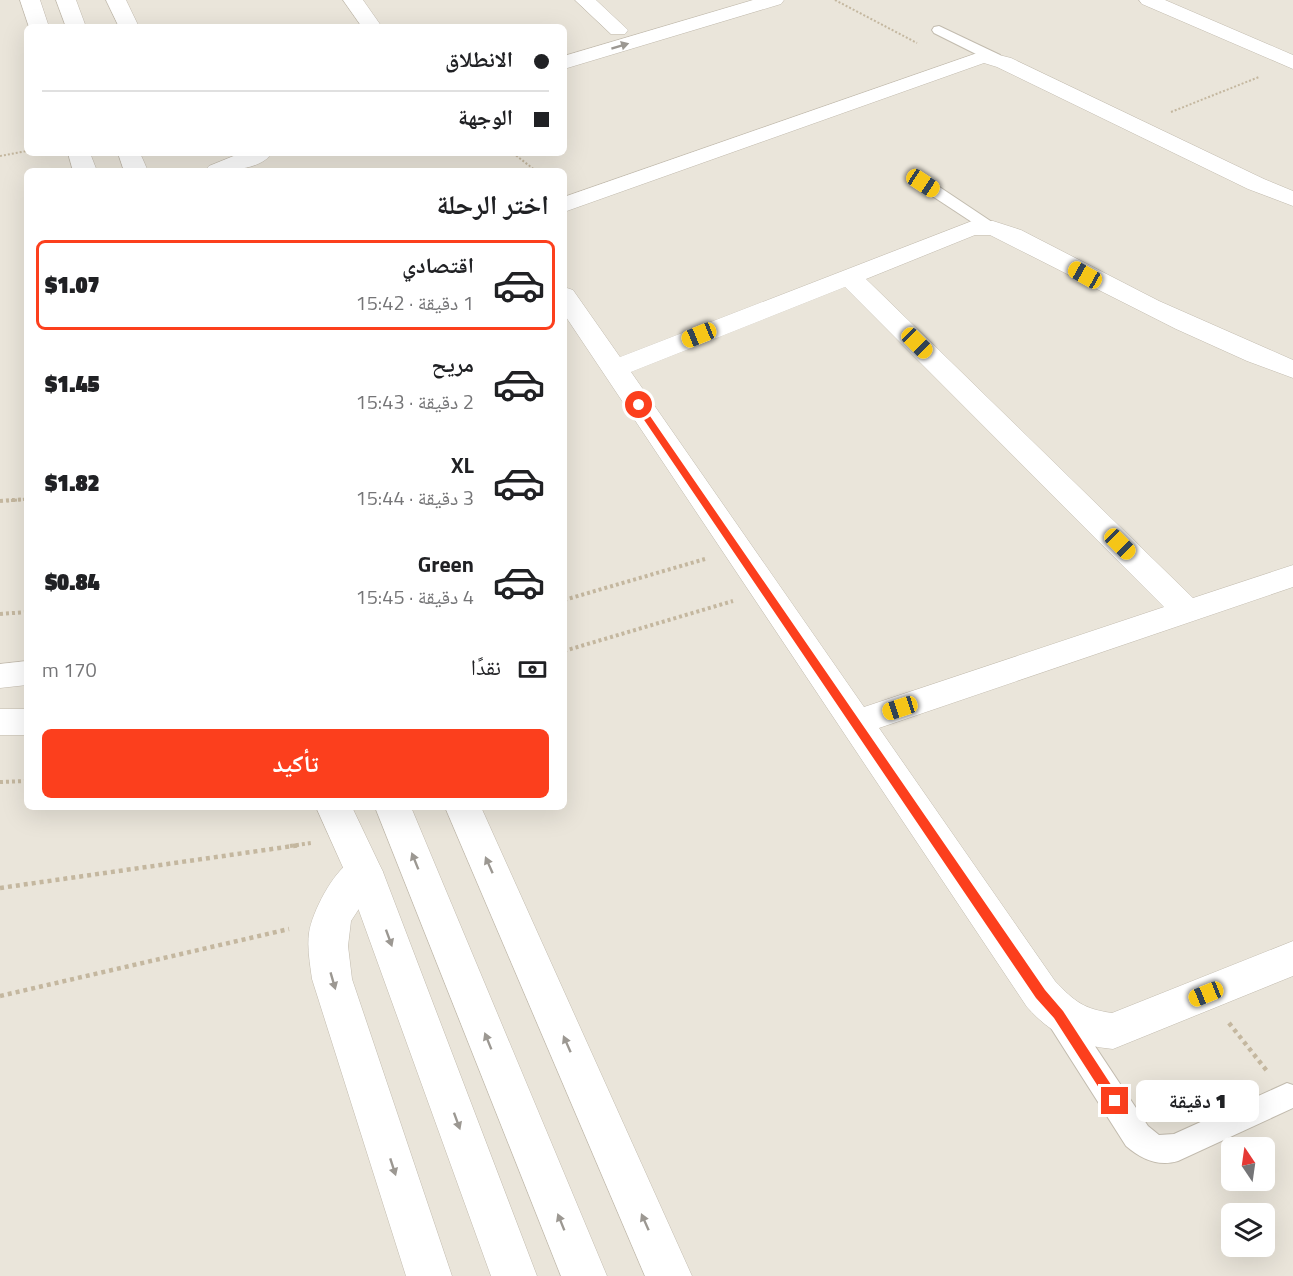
<!DOCTYPE html>
<html lang="ar">
<meta charset="utf-8">
<style>
body{margin:0;font-family:"Titillium Web","Noto Naskh Arabic",sans-serif;background:#f6f6f6;color:#202124;direction:rtl;height:100vh;display:flex;flex-direction:column;font-size:22px;white-space:nowrap}
*{box-sizing:border-box;margin:0}
p{font-size:20px;color:#757577}
.icon{flex:none;width:33px;height:33px;fill:none;stroke:currentColor;stroke-width:2;stroke-linecap:round;stroke-linejoin:round}
.map{position:relative;flex:1;overflow:hidden;direction:ltr}
.sheet{position:absolute;left:24px;top:168px;width:543px;height:642px;display:flex;flex-direction:column;background:#fff;border-radius:9px;box-shadow:0 6px 24px #0002;direction:rtl}
.sheet>*{flex:none}
.banner{position:absolute;left:24px;top:24px;width:543px;height:132px;border-radius:9px;box-shadow:0 6px 24px #0002;direction:rtl;display:grid;align-content:center;height:132px;padding:0 18px;background:#fff}
.needle{width:39px;rotate:347deg}
.controls{position:absolute;left:1221px;top:1137px;display:grid;gap:12px}
.controls a{display:grid;place-items:center;width:54px;height:54px;border-radius:9px;background:#fff;box-shadow:0 6px 24px #0002;font-size:30px}
.end{position:absolute;width:27px;height:27px;margin:-14px;border:8px solid #fc3f1d;background:#fff;box-shadow:0 0 0 3px #fff}
.from{border-radius:50%}
.bubble{position:absolute;height:42px;border-radius:9px;background:#fff;box-shadow:0 6px 24px #0002;font-size:20px;font-weight:800;line-height:42px;text-align:center;direction:rtl}
.car{position:absolute;width:18px;height:36px;margin:-18px -9px;border-radius:8px;box-shadow:0 0 4px 2px #0007;background:linear-gradient(#f5c518 24%,#345 0 40%,#f5c518 0 76%,#345 0 86%,#f5c518 0)}
.banner b{display:flex;align-items:center;gap:21px;height:57px;font-size:22px}
.banner b+b{border-top:2px solid #e0e0e0}
.banner i{width:15px;height:15px;background:#202124}
ul{padding:0;list-style:none}
li{display:flex;align-items:center;gap:18px;height:90px;margin:0 12px 9px;padding:0 6px;border:3px solid transparent;border-radius:9px}
li div{flex:1}
li b{display:block;font-size:22px}
li em{font-style:normal;font-weight:800}
li.active{border-color:#fc3f1d}
li>.icon{width:54px;height:54px;stroke-width:1.5}
h2{padding:0 18px;font-size:27px;line-height:72px}
.pay{display:flex;align-items:center;gap:15px;height:66px;padding:0 18px;font-size:22px}
.pay p{margin-inline-start:auto}
.cta{display:flex;gap:12px;margin-top:auto;padding:12px 18px}
.cta a{flex:1;height:69px;border-radius:9px;background:#fc3f1d;color:#fff;font-size:24px;font-weight:800;line-height:69px;text-align:center}
.map>svg:first-child{display:block}
.residential{fill:#eae5da;fill-rule:evenodd}
.lines{fill:none;stroke-linecap:round;stroke-linejoin:round}
.service-casing{stroke:#c2bbae;stroke-width:2}
.minor-casing{stroke:#c2bbae;stroke-width:1}
.tertiary-casing{stroke:#c2bbae;stroke-width:1}
.path-far3{stroke:#c4b79f;stroke-width:2;stroke-dasharray:2 2;stroke-linecap:butt}
.path-far2{stroke:#c4b79f;stroke-width:3;stroke-dasharray:2 2;stroke-linecap:butt}
.path-far1{stroke:#c4b79f;stroke-width:4;stroke-dasharray:3 3;stroke-linecap:butt}
.path{stroke:#c4b79f;stroke-width:4.5;stroke-dasharray:4 4;stroke-linecap:butt}
.service{fill:#fff;fill-rule:evenodd}
.minor{fill:#fff;fill-rule:evenodd}
.tertiary{fill:#fff;fill-rule:evenodd}
.oneway{fill:#9c9892}
.route{fill:#fc3f1d}
</style>
<div class="map">
<svg width="1293" height="1276" viewBox="0 0 1293 1276">
<rect width="100%" height="100%" fill="#f6f3ec"/>
<path class="residential" d="M 0,0 L 1293,0 L 1293,1276 L 0,1276 ZM 27,27 L 564,27 L 564,153 L 27,153 ZM 27,171 L 564,171 L 564,807 L 27,807 ZM 1232,1148 L 1264,1148 L 1264,1180 L 1232,1180 ZM 1232,1214 L 1264,1214 L 1264,1246 L 1232,1246 Z"/>
<g class="lines">
<g class="service-casing">
<g id="service">
<path d="M 939,26 L 1000,55 L 1002,58 L 1000,61 L 990,61 L 934,33 L 932,30 L 934,27 Z"/>
<path d="M 923,178 L 929,180 L 1001,228 L 993,233 L 987,232 L 917,186 L 915,183 L 917,180 Z"/>
<path d="M 1059,1004 L 1069,1007 L 1148,1126 L 1159,1135 L 1174,1134 L 1287,1083 L 1293,1085 L 1293,1108 L 1178,1161 C 1158,1167 1141,1159 1126,1146 L 1049,1025 L 1045,1016 L 1049,1007 Z"/>
</g>
</g>
<g class="minor-casing">
<g id="minor">
<path d="M 106,0 L 126,0 L 139,27 L 119,27 Z"/>
<path d="M 343,0 L 363,0 L 382,27 L 362,27 Z"/>
<path d="M 575,0 L 596,0 L 628,30 L 625,34 L 611,34 Z"/>
<path d="M 753,0 L 784,0 L 781,4 L 564,69 L 564,56 Z"/>
<path d="M 1139,0 L 1165,0 L 1293,55 L 1293,69 L 1142,4 Z"/>
<path d="M 983,51 L 1011,58 L 1264,179 L 1293,191 L 1293,206 L 1248,189 L 997,67 L 984,63 L 564,212 L 564,197 Z"/>
<path d="M 241,153 L 272,153 C 260,171 225,171 205,171 L 209,166 Z"/>
<path d="M 972,221 L 993,221 L 1021,230 L 1159,301 L 1293,360 L 1293,378 L 1247,361 L 1176,329 L 990,235 L 975,235 L 866,279 L 1193,598 L 1293,565 L 1293,587 L 879,728 L 1055,981 C 1075,1002 1084,1009 1112,1013 L 1293,941 L 1293,976 L 1113,1049 C 1075,1045 1052,1035 1027,1007 L 564,314 L 564,287 L 573,290 L 620,357 ZM 845,287 L 1164,607 L 864,707 L 631,372 Z"/>
<path d="M 27,661 L 27,685 L 0,688 L 0,664 Z"/>
<rect x="0" y="709" width="27" height="26"/>
<path d="M 445,807 L 481,807 L 692,1276 L 645,1276 Z"/>
<path d="M 364,857 L 377,861 L 383,872 L 351,921 L 348,946 L 352,979 L 452,1276 L 406,1276 L 312,979 C 310,964 307,948 309,933 C 312,912 333,872 351,861 C 354,859 360,858 364,857 Z"/>
</g>
</g>
<g class="tertiary-casing">
<g id="tertiary">
<path d="M 20,0 L 40,0 L 49,27 L 29,27 Z"/>
<path d="M 56,0 L 76,0 L 86,27 L 66,27 Z"/>
<path d="M 68,153 L 90,153 L 97,171 L 73,171 Z"/>
<path d="M 118,153 L 140,153 L 148,171 L 124,171 Z"/>
<path d="M 316,807 L 352,807 L 383,872 L 537,1276 L 491,1276 L 345,872 Z"/>
<path d="M 375,807 L 411,807 L 607,1276 L 561,1276 Z"/>
</g>
</g>
<g class="path-far3">
<path d="M 835,0 L 917,43"/>
<path d="M 1171,112 L 1259,77"/>
<path d="M 513,153 L 536,171"/>
<path d="M 0,156 L 27,151"/>
</g>
<path class="path-far2" d="M 7,501 L 27,499"/>
<g class="path-far1">
<path d="M 0,501 L 27,499"/>
<path d="M 564,600 L 705,559"/>
<path d="M 0,614 L 27,612"/>
<path d="M 564,651 L 733,601"/>
<path d="M 0,782 L 27,781"/>
<path d="M 290,846 L 311,843"/>
</g>
<g class="path">
<path d="M 0,888 L 300,845"/>
<path d="M 0,996 L 289,929"/>
<path d="M 1229,1023 L 1267,1071"/>
</g>
<use href="#service" class="service"/>
<use href="#minor" class="minor"/>
<use href="#tertiary" class="tertiary"/>
</g>
<defs><path id="oneway-solid" d="M-6-.8H1V-3.2L6.5 0L1 3.2V.8H-6Z" transform="scale(1.5)"/></defs>
<g class="oneway">
<use href="#oneway-solid" transform="translate(620 46) rotate(-17)"/>
<use href="#oneway-solid" transform="translate(415 861) rotate(-112)"/>
<use href="#oneway-solid" transform="translate(489 865) rotate(-114)"/>
<use href="#oneway-solid" transform="translate(389 938) rotate(70)"/>
<use href="#oneway-solid" transform="translate(333 981) rotate(74)"/>
<use href="#oneway-solid" transform="translate(488 1041) rotate(-112)"/>
<use href="#oneway-solid" transform="translate(567 1044) rotate(-114)"/>
<use href="#oneway-solid" transform="translate(457 1121) rotate(70)"/>
<use href="#oneway-solid" transform="translate(393 1167) rotate(72)"/>
<use href="#oneway-solid" transform="translate(561 1222) rotate(-112)"/>
<use href="#oneway-solid" transform="translate(645 1222) rotate(-114)"/>
</g>
<path class="route" d="M 636,403 L 641,403 L 1045,990 L 1063,1011 L 1119,1097 L 1121,1101 L 1119,1105 L 1110,1105 L 1054,1018 L 1036,998 L 634,405 Z"/>
</svg>
<div class="controls">
<a><svg class="needle" viewBox="-14 -14 28 28"><path d="M0-13l5 13h-10z" fill="#e53935"/><path d="M0 13l5-13h-10z" fill="#757577"/></svg></a>
<a><svg class="icon" aria-label="layers" viewBox="0 0 24 24"><path d="M12 4l9 5-9 5-9-5zM3 14l9 5 9-5"/></svg></a>
</div>
<i class="end from" style="left:639px;top:405px"></i>
<i class="end" style="left:1115px;top:1101px"></i>
<div class="bubble" style="left:1136px;top:1080px;width:123px">1 دقيقة</div>
<i class="car" style="left:923px;top:183px;rotate:123deg"></i>
<i class="car" style="left:1085px;top:275px;rotate:299deg"></i>
<i class="car" style="left:699px;top:335px;rotate:248deg"></i>
<i class="car" style="left:917px;top:343px;rotate:135deg"></i>
<i class="car" style="left:1120px;top:544px;rotate:135deg"></i>
<i class="car" style="left:900px;top:708px;rotate:252deg"></i>
<i class="car" style="left:1206px;top:994px;rotate:248deg"></i>
<div class="banner">
<b><i class="from"></i>الانطلاق</b>
<b><i></i>الوجهة</b>
</div>
<section class="sheet">
<h2>اختر الرحلة</h2>
<ul>
<li class="active"><svg class="icon" aria-label="car" viewBox="0 0 24 24"><path d="M5 17H2v-5l4-1 3-4h7l3 4 3 1v5h-3M9 17h6M6 11h13"/><circle cx="7" cy="17" r="2"/><circle cx="17" cy="17" r="2"/></svg><div><b>اقتصادي</b><p>1 دقيقة · 15:42</p></div><em>$1.07</em></li>
<li><svg class="icon" aria-label="car" viewBox="0 0 24 24"><path d="M5 17H2v-5l4-1 3-4h7l3 4 3 1v5h-3M9 17h6M6 11h13"/><circle cx="7" cy="17" r="2"/><circle cx="17" cy="17" r="2"/></svg><div><b>مريح</b><p>2 دقيقة · 15:43</p></div><em>$1.45</em></li>
<li><svg class="icon" aria-label="car" viewBox="0 0 24 24"><path d="M5 17H2v-5l4-1 3-4h7l3 4 3 1v5h-3M9 17h6M6 11h13"/><circle cx="7" cy="17" r="2"/><circle cx="17" cy="17" r="2"/></svg><div><b>XL</b><p>3 دقيقة · 15:44</p></div><em>$1.82</em></li>
<li><svg class="icon" aria-label="car" viewBox="0 0 24 24"><path d="M5 17H2v-5l4-1 3-4h7l3 4 3 1v5h-3M9 17h6M6 11h13"/><circle cx="7" cy="17" r="2"/><circle cx="17" cy="17" r="2"/></svg><div><b>Green</b><p>4 دقيقة · 15:45</p></div><em>$0.84</em></li>
</ul>
<div class="pay"><svg class="icon" aria-label="cash" viewBox="0 0 24 24"><path d="M3 7h18v10H3z"/><circle cx="12" cy="12" r="2"/></svg>نقدًا<p>170 m</p></div>
<div class="cta"><a>تأكيد</a></div>
</section>
</div>
